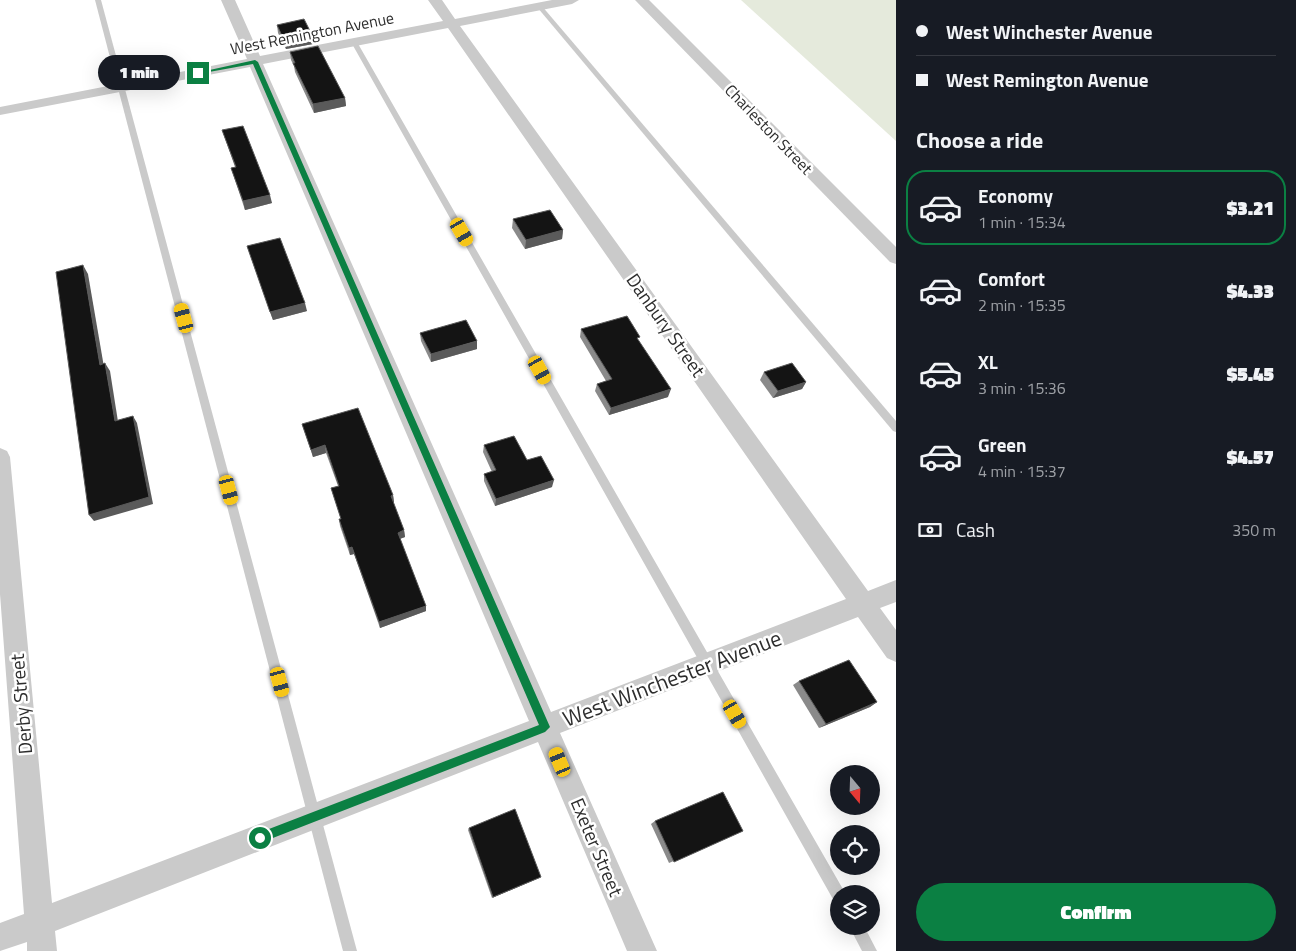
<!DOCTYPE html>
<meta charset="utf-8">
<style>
body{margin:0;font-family:"Titillium Web",sans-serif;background:#20242c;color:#f1f3f6;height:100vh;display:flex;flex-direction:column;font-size:19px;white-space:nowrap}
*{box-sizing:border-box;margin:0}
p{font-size:16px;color:#9ea1a6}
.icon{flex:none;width:28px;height:28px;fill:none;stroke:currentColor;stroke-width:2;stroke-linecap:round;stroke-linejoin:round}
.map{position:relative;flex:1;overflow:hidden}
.panel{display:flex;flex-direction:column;background:#171b24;width:400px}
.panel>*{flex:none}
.top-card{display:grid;align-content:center;height:110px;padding:0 20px;background:#171b24}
.needle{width:32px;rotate:161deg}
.fabs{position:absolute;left:830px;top:765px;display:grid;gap:10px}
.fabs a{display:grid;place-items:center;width:50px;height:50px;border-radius:50%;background:#171b24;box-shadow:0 5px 20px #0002;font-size:25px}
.end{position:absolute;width:22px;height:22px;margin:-11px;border:6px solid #0b8043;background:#fff;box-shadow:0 0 0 2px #fff}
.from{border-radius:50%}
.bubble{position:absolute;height:35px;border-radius:18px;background:#171b24;box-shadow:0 5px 20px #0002;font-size:16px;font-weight:800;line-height:35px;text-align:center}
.car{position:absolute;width:15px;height:30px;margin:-15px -8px;border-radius:6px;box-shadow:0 0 4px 1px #0007;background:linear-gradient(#f5c518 24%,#345 0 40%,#f5c518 0 76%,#345 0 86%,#f5c518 0)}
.top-card b{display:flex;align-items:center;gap:18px;height:48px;font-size:19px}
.top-card b+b{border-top:1px solid #363941}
.top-card i{width:12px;height:12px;background:#f1f3f6}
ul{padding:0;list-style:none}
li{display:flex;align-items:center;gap:15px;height:75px;margin:0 10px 8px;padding:0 10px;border:2px solid transparent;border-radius:20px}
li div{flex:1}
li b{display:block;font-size:19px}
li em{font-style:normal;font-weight:800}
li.current{border-color:#0b8043}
li>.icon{width:45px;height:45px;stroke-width:1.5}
h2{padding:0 20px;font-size:22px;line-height:60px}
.pay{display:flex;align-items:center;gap:12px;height:55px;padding:0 20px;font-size:19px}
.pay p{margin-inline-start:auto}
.primary-button{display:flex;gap:10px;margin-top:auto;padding:10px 20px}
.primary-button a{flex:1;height:58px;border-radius:30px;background:#0b8043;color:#fff;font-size:20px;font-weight:800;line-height:58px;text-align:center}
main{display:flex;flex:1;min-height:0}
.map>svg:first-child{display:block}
.green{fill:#e5eadc}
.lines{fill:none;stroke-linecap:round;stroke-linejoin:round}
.service{fill:#cacaca;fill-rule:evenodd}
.minor{fill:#cacaca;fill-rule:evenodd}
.wall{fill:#8a8a8a}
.shaded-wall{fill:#5a5a5a}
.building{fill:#141414;stroke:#5a5a5a}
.route{fill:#0b8043}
.labels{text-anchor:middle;stroke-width:5;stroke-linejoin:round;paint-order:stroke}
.far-street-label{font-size:16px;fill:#2d2d2d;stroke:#fff}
.street-label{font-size:19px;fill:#2d2d2d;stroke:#fff}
.near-street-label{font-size:22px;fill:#2d2d2d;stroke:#fff}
</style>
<main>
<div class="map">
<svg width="896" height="951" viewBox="0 0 896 951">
<rect width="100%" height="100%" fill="#fff"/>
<path class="green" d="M 741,0 L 896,0 L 896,141 Z"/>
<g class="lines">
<g class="service">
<path d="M 95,0 L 101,0 L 357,951 L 343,951 Z"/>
<path d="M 537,5 L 541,5 L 896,421 L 896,432 L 893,431 L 537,7 Z"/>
<path d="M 354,40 L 357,42 L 844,891 L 845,894 L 839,894 L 839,903 L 834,901 L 351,42 Z"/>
<path d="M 849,926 L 864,926 L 877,951 L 862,951 Z"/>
</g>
<g class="minor">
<path d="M 221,0 L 235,0 L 260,56 L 443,21 L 428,0 L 442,0 L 455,19 L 552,0 L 579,0 L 572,4 L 460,26 L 868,591 L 896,580 L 896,602 L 880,608 L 896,630 L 896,662 L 887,658 L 858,617 L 560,733 L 657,951 L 627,951 L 538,742 L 55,931 L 57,951 L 27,951 L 27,942 L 0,951 L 0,923 L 24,914 L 0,594 L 0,448 L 7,451 L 10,457 L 52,903 L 529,721 L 250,67 L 0,115 L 0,107 L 247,59 ZM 448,28 L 846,599 L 551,712 L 263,64 Z"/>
<path d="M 635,0 L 649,0 L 896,247 L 896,264 L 890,262 Z"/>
</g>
</g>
<g class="wall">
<path d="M 277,25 L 313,44 L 286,49 L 278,33 Z"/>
<path d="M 290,52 L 345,98 L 346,106 L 314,113 L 295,72 L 294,66 L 291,60 Z"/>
<path d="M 222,130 L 272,203 L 245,210 L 231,168 L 235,167 Z"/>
<path d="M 513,219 L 563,230 L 562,239 L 525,249 L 512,228 Z"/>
<path d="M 247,246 L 307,311 L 273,320 Z"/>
<path d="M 581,329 L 639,341 L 668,397 L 609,415 L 595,391 L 597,384 L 606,381 L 580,337 Z"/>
<path d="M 420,333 L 477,349 L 431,362 L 421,341 Z"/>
<path d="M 764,372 L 806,382 L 802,389 L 773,398 L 760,380 Z"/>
<path d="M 302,424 L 393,495 L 394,502 L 393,502 L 404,530 L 405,537 L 400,539 L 426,606 L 426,611 L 380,628 L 354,554 L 350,555 L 340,526 L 339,519 L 341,519 L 331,488 L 338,486 L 326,453 L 313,457 Z"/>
<path d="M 484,445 L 527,460 L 552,487 L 495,506 L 484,481 L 484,474 L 492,472 L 483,452 Z"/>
<path d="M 799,681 L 877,702 L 870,707 L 819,728 L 793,685 Z"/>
<path d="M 655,821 L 743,831 L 669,863 L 651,824 Z"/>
<path d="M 469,828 L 541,877 L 539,878 L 492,898 L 468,830 Z"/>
</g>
<g class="shaded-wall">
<path d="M 312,35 L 313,44 L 286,49 L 284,40 Z"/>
<path d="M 345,98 L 346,106 L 314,113 L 313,104 Z"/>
<path d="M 270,195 L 272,203 L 245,210 L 243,201 Z"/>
<path d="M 563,230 L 562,239 L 525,249 L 526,240 Z"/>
<path d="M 83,265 L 88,274 L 105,373 L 100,365 Z"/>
<path d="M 305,303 L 307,311 L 273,320 L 270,312 Z"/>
<path d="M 477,341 L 477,349 L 431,362 L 431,354 Z"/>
<path d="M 105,363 L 110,371 L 119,428 L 115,421 Z"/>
<path d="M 806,382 L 802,389 L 773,398 L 778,391 Z"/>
<path d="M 671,389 L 668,397 L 609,415 L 611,408 Z"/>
<path d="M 133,416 L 137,423 L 153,504 L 94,521 L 89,515 Z"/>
<path d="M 325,445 L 326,453 L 313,457 L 311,450 Z"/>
<path d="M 554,480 L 552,487 L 495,506 L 496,499 Z"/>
<path d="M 393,495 L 394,502 L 392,503 L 391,496 Z"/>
<path d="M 404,530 L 405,537 L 399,539 L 398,533 Z"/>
<path d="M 352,547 L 354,554 L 350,555 L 349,548 Z"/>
<path d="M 426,606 L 426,611 L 380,628 L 379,622 Z"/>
<path d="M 877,702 L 870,707 L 819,728 L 826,724 Z"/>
<path d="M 541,877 L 539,878 L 492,898 L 493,897 Z"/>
</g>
<g class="building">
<path d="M 304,19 L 312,35 L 284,40 L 277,25 Z"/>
<path d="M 318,46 L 345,98 L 313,104 L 293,63 L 295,63 L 290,52 Z"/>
<path d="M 243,126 L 270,195 L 243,201 L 231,168 L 236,167 L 222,130 Z"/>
<path d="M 550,210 L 563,230 L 526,240 L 513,219 Z"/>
<path d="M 280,238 L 305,303 L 270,312 L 247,246 Z"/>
<path d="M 83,265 L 100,365 L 105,363 L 115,421 L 133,416 L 149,497 L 89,515 L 56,272 Z"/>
<path d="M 627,316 L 640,337 L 637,338 L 671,389 L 611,408 L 597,384 L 612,379 L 581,329 Z"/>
<path d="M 466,320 L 477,341 L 431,354 L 420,333 Z"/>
<path d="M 792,363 L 806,382 L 778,391 L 764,372 Z"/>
<path d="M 358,408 L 393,495 L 391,496 L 404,530 L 398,533 L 426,606 L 379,622 L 352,547 L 349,548 L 339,519 L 341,519 L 331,488 L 339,486 L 325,445 L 311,450 L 302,424 Z"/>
<path d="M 514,436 L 527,460 L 541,456 L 554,480 L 496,499 L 484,474 L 496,470 L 484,445 Z"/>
<path d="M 849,660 L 877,702 L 826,724 L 799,681 Z"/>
<path d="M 723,792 L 743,831 L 674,862 L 655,821 Z"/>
<path d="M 515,809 L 541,877 L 493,897 L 469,828 Z"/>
</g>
<path class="route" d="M 255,60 L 258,62 L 550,727 L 545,732 L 260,843 L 256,841 L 254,838 L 256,834 L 539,725 L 253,64 L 198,74 L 196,73 Z"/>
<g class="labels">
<g class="far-street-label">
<text transform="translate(312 33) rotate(-11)" y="6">West Remington Avenue</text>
<text transform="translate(769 129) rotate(46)" y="6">Charleston Street</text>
</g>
<g class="street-label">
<text transform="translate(666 325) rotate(55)" y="7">Danbury Street</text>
<text transform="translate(21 704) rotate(-95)" y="7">Derby Street</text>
<text transform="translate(597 847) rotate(67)" y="7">Exeter Street</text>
</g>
<g class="near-street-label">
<text transform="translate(672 678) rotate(-21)" y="8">West Winchester Avenue</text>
</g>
</g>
</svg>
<div class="fabs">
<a><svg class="needle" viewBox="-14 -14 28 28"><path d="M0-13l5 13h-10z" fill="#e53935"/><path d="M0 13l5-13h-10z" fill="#9ea1a6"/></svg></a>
<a><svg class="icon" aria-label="locate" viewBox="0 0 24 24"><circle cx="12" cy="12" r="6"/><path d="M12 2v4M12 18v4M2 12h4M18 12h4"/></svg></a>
<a><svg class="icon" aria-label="layers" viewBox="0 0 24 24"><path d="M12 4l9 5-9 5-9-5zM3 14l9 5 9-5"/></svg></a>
</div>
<i class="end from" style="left:260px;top:838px"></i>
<i class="end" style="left:198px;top:73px"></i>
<div class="bubble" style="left:98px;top:55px;width:82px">1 min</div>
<i class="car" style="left:462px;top:232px;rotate:150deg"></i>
<i class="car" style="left:184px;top:318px;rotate:345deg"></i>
<i class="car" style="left:540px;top:370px;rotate:151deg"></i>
<i class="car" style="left:229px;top:490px;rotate:165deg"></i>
<i class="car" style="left:280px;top:682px;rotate:165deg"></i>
<i class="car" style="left:735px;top:714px;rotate:150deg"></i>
<i class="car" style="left:560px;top:762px;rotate:337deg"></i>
</div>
<section class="panel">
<div class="top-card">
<b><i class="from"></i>West Winchester Avenue</b>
<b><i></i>West Remington Avenue</b>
</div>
<h2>Choose a ride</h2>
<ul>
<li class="current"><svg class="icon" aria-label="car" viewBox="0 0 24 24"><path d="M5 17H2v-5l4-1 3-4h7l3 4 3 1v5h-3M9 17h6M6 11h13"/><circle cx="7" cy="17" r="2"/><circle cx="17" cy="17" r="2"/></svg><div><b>Economy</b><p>1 min · 15:34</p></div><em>$3.21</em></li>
<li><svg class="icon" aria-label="car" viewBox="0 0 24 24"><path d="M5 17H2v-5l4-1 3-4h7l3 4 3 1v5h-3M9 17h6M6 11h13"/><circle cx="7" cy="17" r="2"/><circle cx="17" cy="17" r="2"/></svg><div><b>Comfort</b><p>2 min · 15:35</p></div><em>$4.33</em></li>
<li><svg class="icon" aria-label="car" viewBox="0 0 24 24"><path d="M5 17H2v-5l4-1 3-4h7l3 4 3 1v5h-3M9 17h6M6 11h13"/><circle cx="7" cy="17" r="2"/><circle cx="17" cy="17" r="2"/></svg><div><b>XL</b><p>3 min · 15:36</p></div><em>$5.45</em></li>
<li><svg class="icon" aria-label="car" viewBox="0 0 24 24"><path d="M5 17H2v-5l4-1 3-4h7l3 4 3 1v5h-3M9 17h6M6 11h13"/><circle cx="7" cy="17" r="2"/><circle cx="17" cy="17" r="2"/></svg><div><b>Green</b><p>4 min · 15:37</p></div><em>$4.57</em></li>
</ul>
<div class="pay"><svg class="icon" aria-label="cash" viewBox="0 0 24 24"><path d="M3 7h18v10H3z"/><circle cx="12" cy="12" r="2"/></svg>Cash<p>350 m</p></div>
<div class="primary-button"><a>Confirm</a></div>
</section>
</main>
